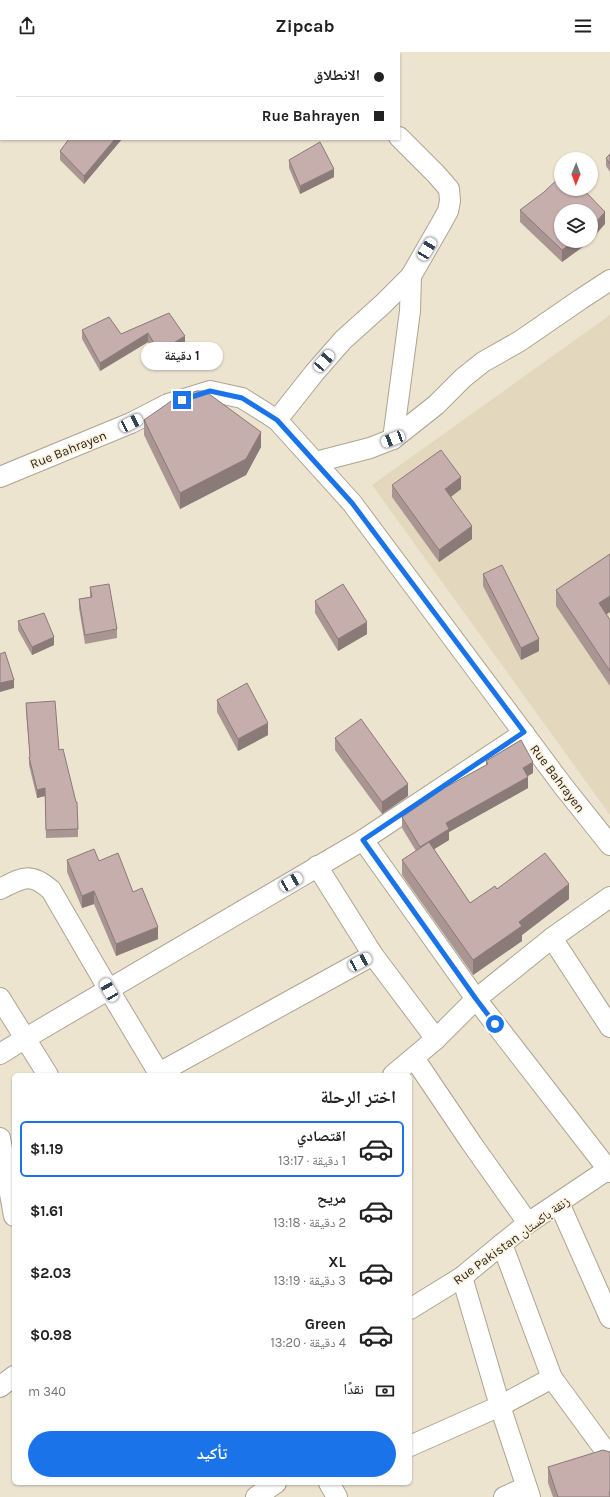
<!DOCTYPE html>
<html lang="ar">
<meta charset="utf-8">
<style>
body{margin:0;font-family:Karla,"Noto Naskh Arabic",sans-serif;background:#f2f2f2;color:#222;direction:rtl;height:100vh;display:flex;flex-direction:column;font-size:15px;white-space:nowrap}
*{box-sizing:border-box;margin:0}
p{font-size:13px;color:#767676}
.icon{flex:none;width:22px;height:22px;fill:none;stroke:currentColor;stroke-width:2;stroke-linecap:round;stroke-linejoin:round}
.map{position:relative;flex:1;overflow:hidden;direction:ltr}
.drawer{position:absolute;left:12px;top:1021px;width:400px;height:412px;display:flex;flex-direction:column;background:#fff;border-radius:6px;box-shadow:0 1px 3px #0004;direction:rtl}
.drawer>*{flex:none}
.top-card{position:absolute;left:0px;top:0px;width:400px;height:88px;box-shadow:0 1px 3px #0004;direction:rtl;display:grid;align-content:center;height:88px;padding:0 16px;background:#fff}
.needle{width:26px;rotate:181deg}
.tools{position:absolute;left:554px;top:100px;display:grid;gap:8px}
.tools a{display:grid;place-items:center;width:44px;height:44px;border-radius:50%;background:#fff;box-shadow:0 1px 3px #0004;font-size:20px}
.end{position:absolute;width:18px;height:18px;margin:-9px;border:5px solid #1a73e8;background:#fff;box-shadow:0 0 0 2px #fff}
.from{border-radius:50%}
.bubble{position:absolute;height:28px;border-radius:14px;background:#fff;box-shadow:0 1px 3px #0004;font-size:13px;font-weight:700;line-height:28px;text-align:center;direction:rtl}
.car{position:absolute;width:12px;height:24px;margin:-12px -6px;border-radius:5px;box-shadow:0 0 3px 1px #0007;background:linear-gradient(#fff 24%,#345 0 40%,#fff 0 76%,#345 0 86%,#fff 0)}
.top-card b{display:flex;align-items:center;gap:14px;height:38px;font-size:15px}
.top-card b+b{border-top:1px solid #e0e0e0}
.top-card i{width:10px;height:10px;background:#222}
ul{padding:0;list-style:none}
li{display:flex;align-items:center;gap:12px;height:56px;margin:0 8px 6px;padding:0 8px;border:2px solid transparent;border-radius:6px}
li div{flex:1}
li b{display:block;font-size:15px}
li em{font-style:normal;font-weight:700}
li.selected{border-color:#1a73e8}
li>.icon{width:36px;height:36px;stroke-width:1.5}
h2{padding:0 16px;font-size:18px;line-height:48px}
.pay{display:flex;align-items:center;gap:10px;height:44px;padding:0 16px;font-size:15px}
.pay p{margin-inline-start:auto}
.primary-button{display:flex;gap:8px;margin-top:auto;padding:8px 16px}
.primary-button a{flex:1;height:46px;border-radius:24px;background:#1a73e8;color:#fff;font-size:16px;font-weight:700;line-height:46px;text-align:center}
header{display:flex;justify-content:space-between;align-items:center;height:52px;padding:0 16px;background:#fff;font-size:18px;font-weight:700}
.map>svg:first-child{display:block}
.built{fill:#e3d7bd}
.lines{fill:none;stroke-linecap:round;stroke-linejoin:round}
.minor-casing{stroke:#ada492;stroke-width:22}
.minor{stroke:#fff;stroke-width:20}
.wall{fill:#a99693}
.shaded-wall{fill:#8a7a78}
.building{fill:#c5aeab;stroke:#8a7a78}
.route{stroke:#1a73e8;stroke-width:5}
.labels{text-anchor:middle;stroke-width:3.5;stroke-linejoin:round;paint-order:stroke}
.street-label{font-size:13px;fill:#29251e;stroke:#fbf1dd}
</style>
<header><svg class="icon" aria-label="menu" viewBox="0 0 24 24"><path d="M4 6h16M4 12h16M4 18h16"/></svg>Zipcab<svg class="icon" aria-label="share" viewBox="0 0 24 24"><path d="M12 15V3M7 8l5-5 5 5M5 13v7h14v-7"/></svg></header>
<div class="map">
<svg width="610" height="1445" viewBox="0 0 610 1445">
<rect width="100%" height="100%" fill="#ede4d0"/>
<path class="built" d="M 610,263 L 610,763 L 372,433 Z"/>
<g class="lines">
<g class="minor-casing">
<g id="minor">
<path d="M 339,1 L 339,0"/>
<path d="M 277,368 L 315,320 L 343,288 L 383,252 L 411,224"/>
<path d="M 393,387 L 410,259 L 411,224 L 442,170 L 448,159 L 450,149 L 449,137 L 436,122 L 399,85"/>
<path d="M 316,410 L 370,396 L 393,387 L 436,353 L 463,326 L 483,310 L 520,289 L 581,247 L 610,228"/>
<path d="M 0,425 L 131,371 L 168,352 L 210,339 L 242,346 L 277,368 L 352,451 L 563,734 L 610,793"/>
<path d="M 363,788 L 476,947 L 610,1120"/>
<path d="M 317,814 L 373,903 L 436,987"/>
<path d="M 0,837 C 22,826 30,819 51,838 L 109,938 L 160,1023"/>
<path d="M 552,886 L 610,975"/>
<path d="M 0,946 L 48,1023"/>
<path d="M 0,1002 L 26,986 L 363,788 L 524,681"/>
<path d="M 414,1006 L 472,1092 L 528,1171"/>
<path d="M 159,1021 L 373,903"/>
<path d="M 393,1023 L 436,987 L 476,947 L 552,886 L 610,845"/>
<path d="M 0,1086 L 14,1164"/>
<path d="M 559,1151 L 610,1266"/>
<path d="M 502,1192 L 552,1326 L 610,1405"/>
<path d="M 462,1225 L 500,1354 L 530,1445"/>
<path d="M 410,1257 L 462,1225 L 502,1192 L 528,1171 L 610,1116"/>
<path d="M 0,1335 L 14,1324"/>
<path d="M 410,1394 L 500,1354 L 552,1326"/>
<path d="M 329,1431 L 337,1445"/>
<path d="M 256,1445 L 276,1431"/>
<path d="M 504,1445 L 526,1435"/>
</g>
</g>
<use href="#minor" class="minor"/>
</g>
<g class="wall">
<path d="M 122,87 L 84,132 L 60,108 L 60,99 Z"/>
<path d="M 610,102 L 610,120 L 606,114 L 606,106 Z"/>
<path d="M 289,108 L 334,125 L 300,142 L 289,116 Z"/>
<path d="M 520,158 L 605,172 L 561,189 L 590,189 L 588,191 L 562,210 L 520,170 Z"/>
<path d="M 169,261 L 185,292 L 159,309 L 148,290 L 100,319 L 82,287 L 82,278 L 121,282 Z"/>
<path d="M 144,368 L 261,395 L 246,423 L 180,457 L 144,383 Z"/>
<path d="M 392,433 L 461,437 L 451,445 L 472,487 L 439,510 L 392,445 Z"/>
<path d="M 610,502 L 610,560 L 606,562 L 610,568 L 610,634 L 556,554 L 556,538 Z"/>
<path d="M 483,522 L 539,599 L 521,608 L 483,534 Z"/>
<path d="M 90,535 L 117,577 L 117,586 L 85,592 L 79,556 L 79,547 L 90,545 Z"/>
<path d="M 315,549 L 367,582 L 338,599 L 315,561 Z"/>
<path d="M 18,569 L 54,593 L 32,603 L 18,578 Z"/>
<path d="M 217,648 L 268,683 L 238,699 L 217,660 Z"/>
<path d="M 26,651 L 78,777 L 78,785 L 46,786 L 45,744 L 37,746 L 29,713 L 29,705 L 30,705 L 26,659 Z"/>
<path d="M 335,686 L 408,744 L 382,762 L 335,698 Z"/>
<path d="M 486,709 L 533,721 L 527,724 L 528,736 L 449,780 L 449,788 L 434,797 L 470,851 L 497,837 L 569,847 L 522,883 L 522,889 L 473,923 L 402,823 L 402,808 L 416,799 L 402,776 L 402,765 L 486,713 Z"/>
<path d="M 67,808 L 99,809 L 133,840 L 158,887 L 116,904 L 94,852 L 82,856 L 67,820 Z"/>
<path d="M 548,1415 L 610,1445 L 553,1445 L 548,1431 Z"/>
</g>
<g class="shaded-wall">
<path d="M 115,87 L 122,87 L 84,132 L 84,124 Z"/>
<path d="M 334,117 L 334,125 L 300,142 L 300,134 Z"/>
<path d="M 605,160 L 605,172 L 591,188 L 591,175 Z"/>
<path d="M 574,189 L 590,189 L 588,191 L 562,210 L 562,198 Z"/>
<path d="M 148,281 L 148,290 L 100,319 L 100,311 Z"/>
<path d="M 185,284 L 185,292 L 159,309 L 159,300 Z"/>
<path d="M 261,380 L 261,395 L 246,423 L 180,457 L 180,441 Z"/>
<path d="M 461,425 L 461,437 L 445,449 L 445,437 Z"/>
<path d="M 472,474 L 472,487 L 439,510 L 439,498 Z"/>
<path d="M 610,544 L 610,560 L 599,567 L 599,551 Z"/>
<path d="M 367,570 L 367,582 L 338,599 L 338,587 Z"/>
<path d="M 54,585 L 54,593 L 32,603 L 32,595 Z"/>
<path d="M 539,587 L 539,599 L 521,608 L 521,596 Z"/>
<path d="M 14,628 L 14,636 L 0,640 L 0,631 Z"/>
<path d="M 268,671 L 268,683 L 238,699 L 238,687 Z"/>
<path d="M 533,710 L 533,721 L 523,727 L 523,716 Z"/>
<path d="M 528,725 L 528,736 L 449,780 L 449,788 L 420,806 L 420,795 L 446,771 Z"/>
<path d="M 408,732 L 408,744 L 382,762 L 382,750 Z"/>
<path d="M 45,736 L 45,744 L 37,746 L 37,738 Z"/>
<path d="M 569,832 L 569,847 L 522,883 L 522,889 L 473,923 L 473,908 L 519,870 Z"/>
<path d="M 94,839 L 94,852 L 82,856 L 82,844 Z"/>
<path d="M 158,875 L 158,887 L 116,904 L 116,892 Z"/>
</g>
<g class="building">
<path d="M 69,87 L 115,87 L 84,124 L 60,99 Z"/>
<path d="M 320,90 L 334,117 L 300,134 L 289,108 Z"/>
<path d="M 610,102 L 610,112 L 606,106 Z"/>
<path d="M 561,124 L 561,137 L 583,137 L 605,160 L 591,175 L 591,159 L 561,159 L 561,189 L 574,189 L 562,198 L 520,158 L 544,140 Z"/>
<path d="M 169,261 L 185,284 L 159,300 L 148,281 L 100,311 L 82,278 L 109,265 L 121,282 Z"/>
<path d="M 197,339 L 205,339 L 261,380 L 246,407 L 180,441 L 144,368 L 177,345 Z"/>
<path d="M 441,398 L 461,425 L 445,437 L 472,474 L 439,498 L 392,433 Z"/>
<path d="M 610,502 L 610,544 L 599,551 L 610,568 L 610,619 L 556,538 Z"/>
<path d="M 502,513 L 539,587 L 521,596 L 483,522 Z"/>
<path d="M 109,532 L 117,577 L 85,583 L 79,547 L 92,545 L 90,535 Z"/>
<path d="M 343,532 L 367,570 L 338,587 L 315,549 Z"/>
<path d="M 44,561 L 54,585 L 32,595 L 18,569 Z"/>
<path d="M 5,600 L 14,628 L 0,631 L 0,602 Z"/>
<path d="M 247,631 L 268,671 L 238,687 L 217,648 Z"/>
<path d="M 55,649 L 59,698 L 63,697 L 76,750 L 77,750 L 78,777 L 46,778 L 45,736 L 37,738 L 29,705 L 30,705 L 26,651 Z"/>
<path d="M 361,667 L 408,732 L 382,750 L 335,686 Z"/>
<path d="M 521,688 L 533,710 L 523,716 L 528,725 L 446,771 L 449,777 L 420,795 L 402,765 L 446,735 L 488,712 L 486,709 Z"/>
<path d="M 429,790 L 470,851 L 495,834 L 497,837 L 545,801 L 569,832 L 519,870 L 522,874 L 473,908 L 402,808 Z"/>
<path d="M 94,797 L 99,809 L 118,801 L 133,840 L 142,836 L 158,875 L 116,892 L 94,839 L 82,844 L 67,808 Z"/>
<path d="M 603,1398 L 610,1400 L 610,1440 L 609,1440 L 610,1445 L 558,1445 L 548,1415 Z"/>
</g>
<g class="lines">
<path class="route" d="M 182,348 L 210,339 L 242,346 L 277,368 L 352,451 L 524,680 L 363,788 L 476,947 L 495,972"/>
</g>
<g class="labels">
<g class="street-label">
<text transform="translate(68 397) rotate(-22)" y="5">Rue Bahrayen</text>
<text transform="translate(558 726) rotate(53)" y="5">Rue Bahrayen</text>
<text transform="translate(511 1188) rotate(-36)" y="5">Rue Pakistan زنقة باكستان</text>
</g>
</g>
</svg>
<div class="tools">
<a><svg class="needle" viewBox="-14 -14 28 28"><path d="M0-13l5 13h-10z" fill="#e53935"/><path d="M0 13l5-13h-10z" fill="#767676"/></svg></a>
<a><svg class="icon" aria-label="layers" viewBox="0 0 24 24"><path d="M12 4l9 5-9 5-9-5zM3 14l9 5 9-5"/></svg></a>
</div>
<i class="end from" style="left:495px;top:972px"></i>
<i class="end" style="left:182px;top:348px"></i>
<div class="bubble" style="left:141px;top:290px;width:82px">1 دقيقة</div>
<i class="car" style="left:427px;top:197px;rotate:31deg"></i>
<i class="car" style="left:324px;top:309px;rotate:41deg"></i>
<i class="car" style="left:131px;top:371px;rotate:63deg"></i>
<i class="car" style="left:393px;top:387px;rotate:249deg"></i>
<i class="car" style="left:291px;top:830px;rotate:60deg"></i>
<i class="car" style="left:360px;top:910px;rotate:62deg"></i>
<i class="car" style="left:109px;top:938px;rotate:330deg"></i>
<div class="top-card">
<b><i class="from"></i>الانطلاق</b>
<b><i></i>Rue Bahrayen</b>
</div>
<section class="drawer">
<h2>اختر الرحلة</h2>
<ul>
<li class="selected"><svg class="icon" aria-label="car" viewBox="0 0 24 24"><path d="M5 17H2v-5l4-1 3-4h7l3 4 3 1v5h-3M9 17h6M6 11h13"/><circle cx="7" cy="17" r="2"/><circle cx="17" cy="17" r="2"/></svg><div><b>اقتصادي</b><p>1 دقيقة · 13:17</p></div><em>$1.19</em></li>
<li><svg class="icon" aria-label="car" viewBox="0 0 24 24"><path d="M5 17H2v-5l4-1 3-4h7l3 4 3 1v5h-3M9 17h6M6 11h13"/><circle cx="7" cy="17" r="2"/><circle cx="17" cy="17" r="2"/></svg><div><b>مريح</b><p>2 دقيقة · 13:18</p></div><em>$1.61</em></li>
<li><svg class="icon" aria-label="car" viewBox="0 0 24 24"><path d="M5 17H2v-5l4-1 3-4h7l3 4 3 1v5h-3M9 17h6M6 11h13"/><circle cx="7" cy="17" r="2"/><circle cx="17" cy="17" r="2"/></svg><div><b>XL</b><p>3 دقيقة · 13:19</p></div><em>$2.03</em></li>
<li><svg class="icon" aria-label="car" viewBox="0 0 24 24"><path d="M5 17H2v-5l4-1 3-4h7l3 4 3 1v5h-3M9 17h6M6 11h13"/><circle cx="7" cy="17" r="2"/><circle cx="17" cy="17" r="2"/></svg><div><b>Green</b><p>4 دقيقة · 13:20</p></div><em>$0.98</em></li>
</ul>
<div class="pay"><svg class="icon" aria-label="cash" viewBox="0 0 24 24"><path d="M3 7h18v10H3z"/><circle cx="12" cy="12" r="2"/></svg>نقدًا<p>340 m</p></div>
<div class="primary-button"><a>تأكيد</a></div>
</section>
</div>
